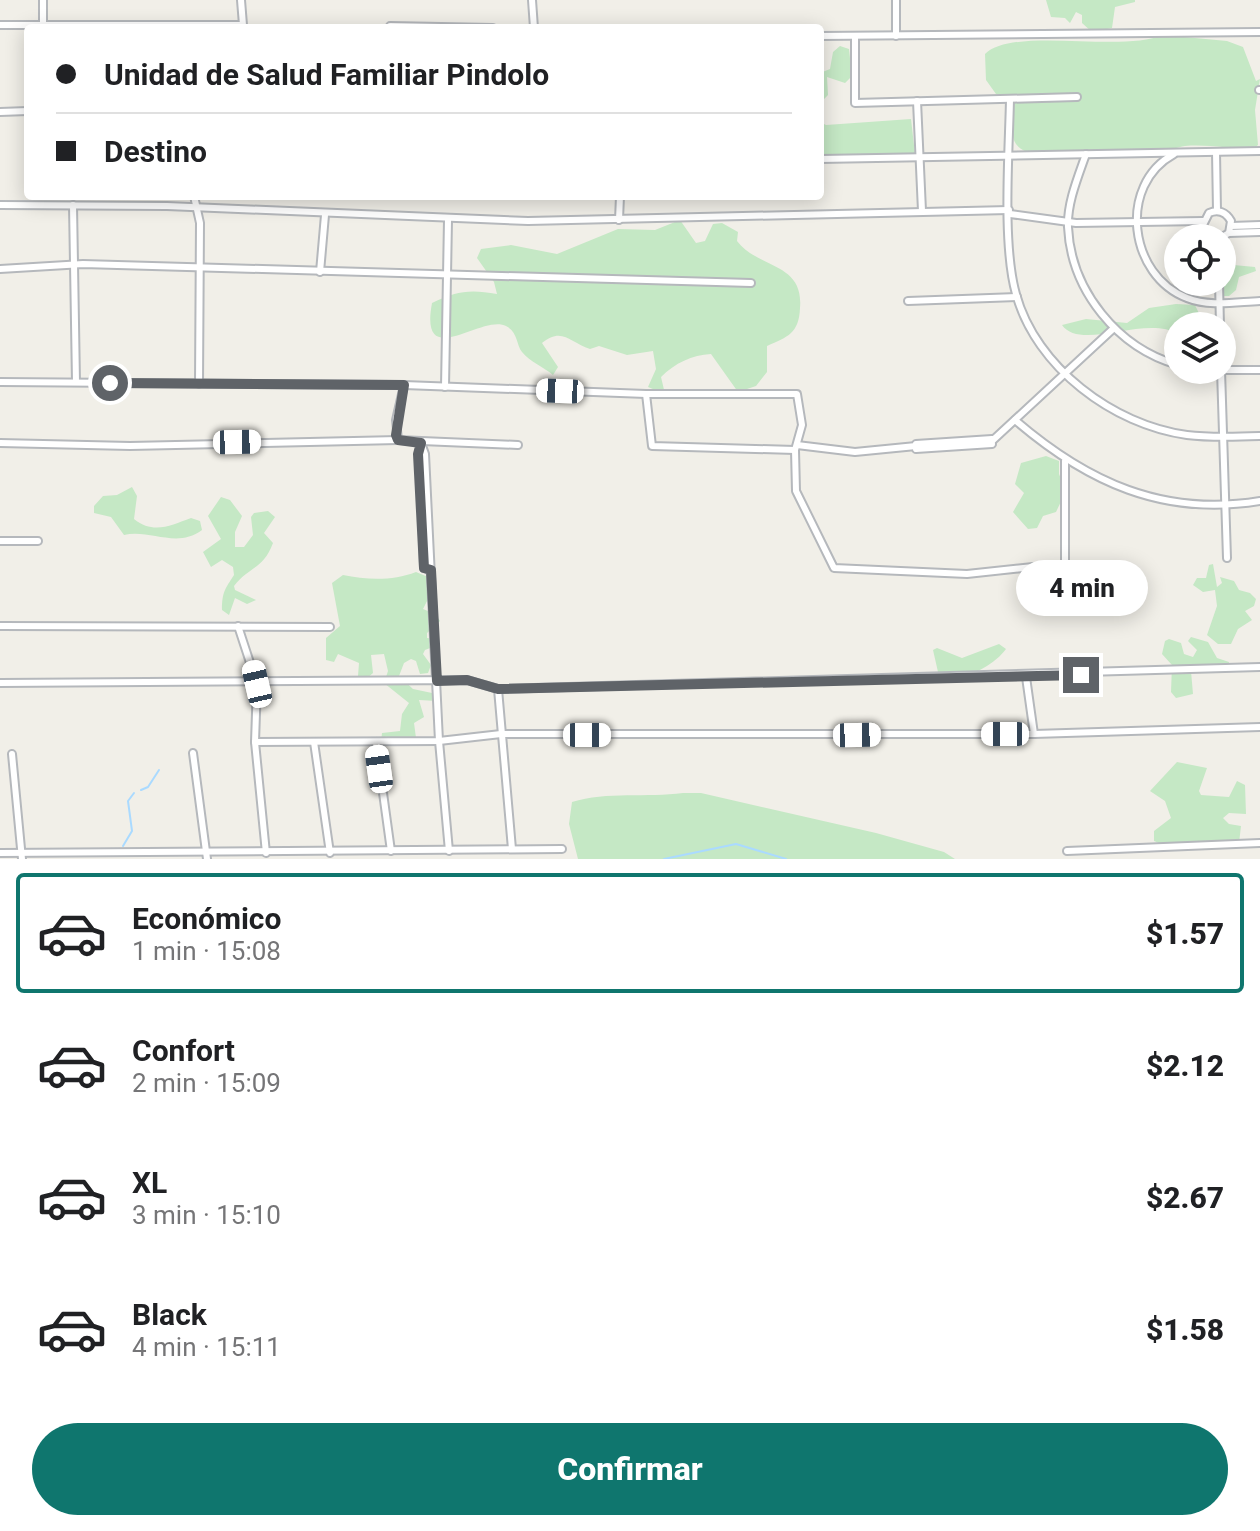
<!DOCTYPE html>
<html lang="es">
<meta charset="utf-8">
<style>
body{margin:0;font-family:Roboto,sans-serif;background:#f2f2f2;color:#202124;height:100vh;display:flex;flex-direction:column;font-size:30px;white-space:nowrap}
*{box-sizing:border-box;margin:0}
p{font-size:26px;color:#757577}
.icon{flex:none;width:44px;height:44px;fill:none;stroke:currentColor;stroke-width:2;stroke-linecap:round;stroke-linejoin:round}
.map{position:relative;height:859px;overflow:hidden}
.drawer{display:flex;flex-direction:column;background:#fff;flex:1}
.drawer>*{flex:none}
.guide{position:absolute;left:24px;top:24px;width:800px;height:176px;border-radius:8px;box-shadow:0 4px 20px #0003;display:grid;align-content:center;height:176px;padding:0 32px;background:#fff}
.buttons{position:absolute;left:1164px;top:224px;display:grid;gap:16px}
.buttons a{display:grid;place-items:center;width:72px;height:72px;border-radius:50%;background:#fff;box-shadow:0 4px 20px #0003;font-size:40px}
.end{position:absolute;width:36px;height:36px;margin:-18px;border:10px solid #5f6368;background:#fff;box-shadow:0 0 0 4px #fff}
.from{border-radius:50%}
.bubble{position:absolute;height:56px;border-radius:28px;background:#fff;box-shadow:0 4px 20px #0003;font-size:26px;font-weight:800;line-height:56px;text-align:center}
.car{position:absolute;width:24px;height:48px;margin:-24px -12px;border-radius:10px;box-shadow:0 0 6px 2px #0007;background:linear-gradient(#fff 24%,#345 0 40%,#fff 0 76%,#345 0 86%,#fff 0)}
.guide b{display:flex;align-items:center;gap:28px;height:76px;font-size:30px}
.guide b+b{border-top:2px solid #e0e0e0}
.guide i{width:20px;height:20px;background:#202124}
ul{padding:14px 0 0;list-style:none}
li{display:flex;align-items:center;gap:24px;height:120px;margin:0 16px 12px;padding:0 16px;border:4px solid transparent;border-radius:8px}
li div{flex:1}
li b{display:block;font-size:30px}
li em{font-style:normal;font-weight:800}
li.selected{border-color:#0f766e}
li>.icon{width:72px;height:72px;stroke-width:1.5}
.action{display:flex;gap:16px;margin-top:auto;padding:16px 32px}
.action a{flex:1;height:92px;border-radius:48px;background:#0f766e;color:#fff;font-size:32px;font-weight:800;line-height:92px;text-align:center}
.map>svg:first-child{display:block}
.green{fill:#c5e8c5}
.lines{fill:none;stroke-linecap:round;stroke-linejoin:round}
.stream{stroke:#aadaff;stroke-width:2}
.street-casing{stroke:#b5b8bc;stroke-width:10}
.street{stroke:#fff;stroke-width:6}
.route{stroke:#5f6368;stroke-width:10}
</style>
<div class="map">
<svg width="1260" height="859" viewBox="0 0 1260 859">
<rect width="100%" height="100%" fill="#f1efe8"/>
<g class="green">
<path d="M 1046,0 L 1135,0 L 1135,2 L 1115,7 L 1112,28 L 1092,32 L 1082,23 L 1082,15 L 1076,12 L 1070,23 L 1065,18 L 1051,17 Z"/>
<path d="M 1163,35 L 1227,41 L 1243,47 L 1256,81 L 1260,79 L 1255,110 L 1258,145 L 1253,149 C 1231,149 1208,144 1185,146 C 1177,147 1170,151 1161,152 C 1130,155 1099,153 1069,150 C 1052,149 1029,161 1016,144 C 1008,133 1017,110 1013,96 L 996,94 L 986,80 L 985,54 C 1014,26 1120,53 1163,35 Z"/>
<path d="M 840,46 L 849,49 L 852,76 L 845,83 L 827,77 L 828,95 L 821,102 L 820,73 L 830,69 L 833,52 Z"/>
<path d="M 911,119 L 915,154 L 820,155 L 820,122 L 826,125 Z"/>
<path d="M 680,220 L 696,243 L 705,241 L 713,224 L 722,223 L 738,232 L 737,241 C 758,269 804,262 800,308 C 799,333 788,337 767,346 L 767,372 L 756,386 L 738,392 L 711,354 C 692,355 675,363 661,377 L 665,394 L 648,387 L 656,369 L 653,351 L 627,355 L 599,346 L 590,349 C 571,343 562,326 542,343 L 558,367 L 553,375 C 545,368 529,361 522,352 C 516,344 518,332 506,326 C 481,314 419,373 432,303 C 456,291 470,289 497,294 L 494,282 L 477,258 L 481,249 L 511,245 L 557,254 L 618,229 L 655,230 Z"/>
<path d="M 1223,264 L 1255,267 L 1256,271 L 1239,277 L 1236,290 L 1229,296 L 1220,296 L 1212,285 L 1213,282 L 1222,282 Z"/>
<path d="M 1176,304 L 1195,305 L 1205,326 L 1178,326 L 1178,334 C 1146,314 1081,352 1062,325 L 1086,319 L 1127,323 L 1149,308 Z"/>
<path d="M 1046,456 L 1059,461 L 1059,474 L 1066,491 L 1056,512 L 1043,516 L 1037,528 L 1028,529 L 1013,512 L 1024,493 L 1015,484 L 1021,463 Z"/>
<path d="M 132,487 L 137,496 L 134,519 C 154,535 171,525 191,518 L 200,521 L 202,530 C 177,549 150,529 124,535 L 111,517 L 94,513 L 94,506 L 103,496 L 117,495 Z"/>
<path d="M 221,497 L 230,500 L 242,516 L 235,532 L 235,547 L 244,547 L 253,535 L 251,517 L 254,513 L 268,511 L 275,517 L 264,533 L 273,543 C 263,570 249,566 234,586 L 235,590 L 256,600 L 247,604 L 235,598 L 229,615 L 222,610 C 222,592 225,589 234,575 L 233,567 L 222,560 L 211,567 L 203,552 L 221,539 L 208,516 Z"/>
<path d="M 1213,564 L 1217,587 L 1222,583 L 1220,577 L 1234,581 L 1239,590 L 1250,593 L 1256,599 L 1254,606 L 1245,611 L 1252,620 L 1238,629 L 1231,644 L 1218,644 L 1207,635 L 1217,606 L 1215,590 L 1203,592 L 1193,585 L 1197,578 L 1206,578 L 1209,565 Z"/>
<path d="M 416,572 L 428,577 L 429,597 L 423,609 L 435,614 L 440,621 L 427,633 L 427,638 L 436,639 L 438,645 L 425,650 L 423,654 L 431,665 L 428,673 L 420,674 L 416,661 L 411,659 L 404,663 L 399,676 L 413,689 L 432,693 L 437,701 L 419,700 L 424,717 L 414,723 L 416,738 L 404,745 L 381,742 L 382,733 L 400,731 L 402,714 L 409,703 L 384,683 L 388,671 L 384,654 L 371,655 L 373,673 L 366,679 L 358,676 L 359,663 L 338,654 L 334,662 L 326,660 L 326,638 L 340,626 L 332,583 L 343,575 C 367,580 393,581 416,572 Z"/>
<path d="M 1191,637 L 1208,642 L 1217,658 L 1229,662 L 1228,668 L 1191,671 L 1193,694 L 1176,698 L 1171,692 L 1172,665 L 1162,654 L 1165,641 L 1169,639 L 1181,643 L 1184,654 L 1193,657 L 1197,650 L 1188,641 Z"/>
<path d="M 999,644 L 1006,649 C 993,667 957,686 938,672 L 933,650 L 937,648 L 962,658 Z"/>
<path d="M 1177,762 L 1207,768 L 1199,791 L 1201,795 L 1229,797 L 1237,781 L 1245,785 L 1246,814 L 1229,813 L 1223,818 L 1229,824 L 1241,826 L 1239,843 C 1211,835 1178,853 1154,841 L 1154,831 L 1171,818 L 1165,801 L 1150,791 Z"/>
<path d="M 683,793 L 701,793 L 876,833 L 944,852 L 955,859 L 578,859 L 569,824 L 572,802 C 607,791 647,798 683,793 Z"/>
</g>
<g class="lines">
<g class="stream">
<path d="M 141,790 L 148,787 L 159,770"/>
<path d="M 123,846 L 132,831 L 128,801 L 134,793"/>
<path d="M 664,859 L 736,844 L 786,859"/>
</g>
<g class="street-casing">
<g id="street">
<path d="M 43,0 L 43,25"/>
<path d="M 532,0 L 534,28"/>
<path d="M 896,0 L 896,36"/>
<path d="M 0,25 L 243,25 L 241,0"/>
<path d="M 390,26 L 493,28"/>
<path d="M 820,36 L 1260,32"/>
<path d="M 855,36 L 855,103 L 1077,97"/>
<path d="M 1259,90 L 1260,90"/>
<path d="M 1010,99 C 1009,152 1002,245 1016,294 C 1036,367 1113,425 1187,435 C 1211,438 1235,437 1260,436"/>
<path d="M 917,101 L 922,211"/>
<path d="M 0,112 L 28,111"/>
<path d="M 1216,152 L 1217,211"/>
<path d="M 1086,154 C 1078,177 1067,203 1068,227 C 1071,291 1118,348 1178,365"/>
<path d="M 1174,154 C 1117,185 1129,276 1187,298 C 1209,307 1236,302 1260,301"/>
<path d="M 820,159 L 1260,151"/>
<path d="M 194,196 L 200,223 L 199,384"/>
<path d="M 0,205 L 167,206 L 528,221 L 1009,210"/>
<path d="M 73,205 L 76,382"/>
<path d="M 1010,214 L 1076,223 L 1204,221"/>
<path d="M 619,220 L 620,196"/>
<path d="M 1231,226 L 1260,225"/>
<path d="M 1229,233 L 1260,232"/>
<path d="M 1214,238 L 1206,233 L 1203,225 L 1209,213 C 1218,209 1226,212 1231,221 L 1229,233 L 1220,238"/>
<path d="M 0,269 L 83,264 L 751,283"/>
<path d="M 320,272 L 325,215"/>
<path d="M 1219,282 L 1220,326"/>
<path d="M 908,301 L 1017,297"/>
<path d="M 1201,370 L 1260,370"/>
<path d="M 1221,370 L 1227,558"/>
<path d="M 0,382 L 404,385 L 646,394 L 797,394 L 802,425 L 795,450 L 796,491 L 834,568 L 967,574 L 1033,567"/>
<path d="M 404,385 L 396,420 L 398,440 L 518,445"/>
<path d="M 445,387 L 448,220"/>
<path d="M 646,394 L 652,446 L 795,450"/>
<path d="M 1015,420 C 1087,482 1163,517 1260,501"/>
<path d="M 992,441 L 1114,328"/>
<path d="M 0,443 L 130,446 L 398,440"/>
<path d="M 421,443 L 425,454 L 439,741 L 449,851"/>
<path d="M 420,444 L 424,568 L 431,570"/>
<path d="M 916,444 L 992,439"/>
<path d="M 797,445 L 855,452 L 916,446"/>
<path d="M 916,449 L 992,444"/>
<path d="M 1065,461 L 1065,607"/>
<path d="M 0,541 L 38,541"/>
<path d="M 0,626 L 330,627"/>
<path d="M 238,626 L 257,684 L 255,742 L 266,853"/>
<path d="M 1026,677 L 1034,734"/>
<path d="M 0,683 L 467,680 L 498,689 L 1260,667"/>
<path d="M 498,689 L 512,849"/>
<path d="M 255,742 L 439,741 L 501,734 L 1034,734 L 1260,727"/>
<path d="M 314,742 L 330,853"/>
<path d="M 376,742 L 391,851"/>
<path d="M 193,753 L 207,859"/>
<path d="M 12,754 L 22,859"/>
<path d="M 1067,851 L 1260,843"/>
<path d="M 0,853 L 562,849"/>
</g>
</g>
<use href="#street" class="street"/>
</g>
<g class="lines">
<path class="route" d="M 110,383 L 404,385 L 396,435 L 398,440 L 421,443 L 418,454 L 424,568 L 431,570 L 437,681 L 467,680 L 498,689 L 1081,675"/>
</g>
</svg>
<div class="buttons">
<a><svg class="icon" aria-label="locate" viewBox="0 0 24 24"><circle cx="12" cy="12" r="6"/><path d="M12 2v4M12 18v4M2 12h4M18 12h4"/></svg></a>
<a><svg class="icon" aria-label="layers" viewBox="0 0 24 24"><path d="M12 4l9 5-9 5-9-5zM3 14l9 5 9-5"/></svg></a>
</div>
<i class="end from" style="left:110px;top:383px"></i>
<i class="end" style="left:1081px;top:675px"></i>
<div class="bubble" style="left:1016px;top:560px;width:132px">4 min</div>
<i class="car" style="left:560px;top:391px;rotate:272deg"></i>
<i class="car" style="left:237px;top:442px;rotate:89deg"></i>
<i class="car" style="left:257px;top:684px;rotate:347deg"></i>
<i class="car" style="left:1005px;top:734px;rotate:270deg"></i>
<i class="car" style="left:587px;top:735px;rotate:90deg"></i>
<i class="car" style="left:857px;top:735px;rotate:89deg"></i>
<i class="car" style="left:379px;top:769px;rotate:352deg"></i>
<div class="guide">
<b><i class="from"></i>Unidad de Salud Familiar Pindolo</b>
<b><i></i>Destino</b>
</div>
</div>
<section class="drawer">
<ul>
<li class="selected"><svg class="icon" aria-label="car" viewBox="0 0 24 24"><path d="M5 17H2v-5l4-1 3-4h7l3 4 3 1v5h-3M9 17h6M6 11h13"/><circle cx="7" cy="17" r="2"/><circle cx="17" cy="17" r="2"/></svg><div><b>Económico</b><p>1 min · 15:08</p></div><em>$1.57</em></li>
<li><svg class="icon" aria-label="car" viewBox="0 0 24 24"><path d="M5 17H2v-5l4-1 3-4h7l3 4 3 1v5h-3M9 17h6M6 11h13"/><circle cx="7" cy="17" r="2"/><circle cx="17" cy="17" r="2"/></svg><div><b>Confort</b><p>2 min · 15:09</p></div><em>$2.12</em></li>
<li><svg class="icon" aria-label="car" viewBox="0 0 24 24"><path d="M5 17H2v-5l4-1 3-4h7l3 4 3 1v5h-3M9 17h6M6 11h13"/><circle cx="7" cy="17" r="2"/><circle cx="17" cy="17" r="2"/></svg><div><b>XL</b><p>3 min · 15:10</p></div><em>$2.67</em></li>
<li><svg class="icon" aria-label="car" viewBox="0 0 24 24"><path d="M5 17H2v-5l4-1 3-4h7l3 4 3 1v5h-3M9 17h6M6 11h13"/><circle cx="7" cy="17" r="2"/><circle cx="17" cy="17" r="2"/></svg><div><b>Black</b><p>4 min · 15:11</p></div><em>$1.58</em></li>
</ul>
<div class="action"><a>Confirmar</a></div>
</section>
